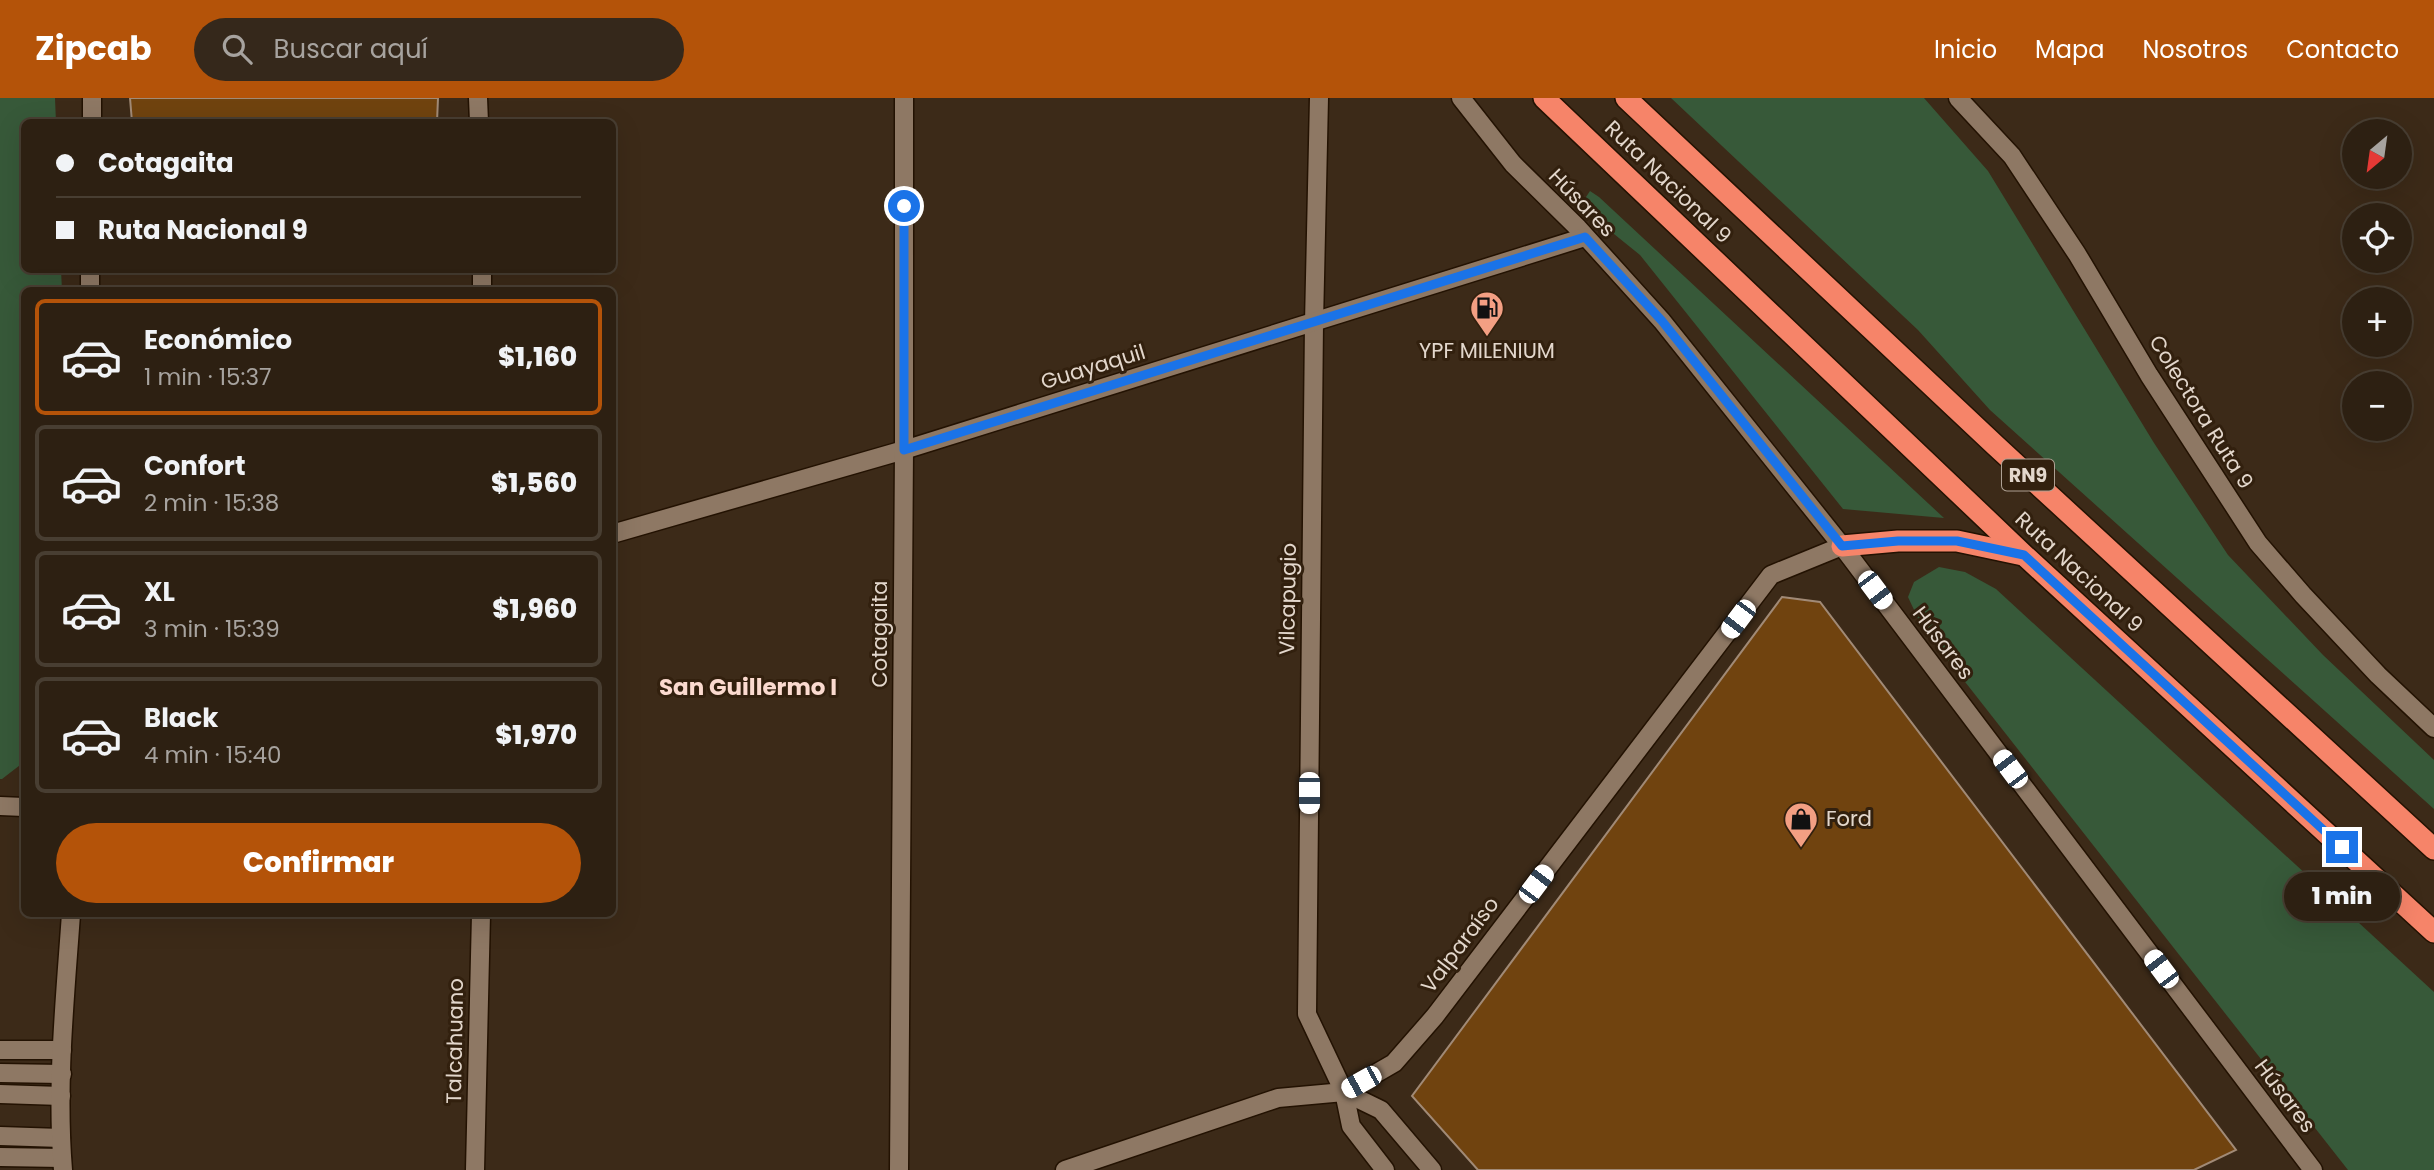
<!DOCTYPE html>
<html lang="es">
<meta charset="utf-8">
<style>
body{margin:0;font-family:Poppins,sans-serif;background:#35281b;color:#f1f3f6;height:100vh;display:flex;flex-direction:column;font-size:26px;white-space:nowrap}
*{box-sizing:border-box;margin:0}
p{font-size:23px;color:#a7a39f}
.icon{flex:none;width:38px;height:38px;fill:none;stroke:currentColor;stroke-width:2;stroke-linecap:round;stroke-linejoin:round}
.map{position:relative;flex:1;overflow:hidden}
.panel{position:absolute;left:21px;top:189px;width:595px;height:630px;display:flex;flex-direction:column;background:#2d2012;border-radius:10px;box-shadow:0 7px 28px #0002,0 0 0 2px #483e32}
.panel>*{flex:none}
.banner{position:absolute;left:21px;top:21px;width:595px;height:154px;border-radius:10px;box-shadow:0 7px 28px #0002,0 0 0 2px #483e32;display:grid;align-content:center;height:154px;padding:0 35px;background:#2d2012}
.needle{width:46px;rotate:209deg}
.tools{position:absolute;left:2342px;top:21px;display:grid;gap:14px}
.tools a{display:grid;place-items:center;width:70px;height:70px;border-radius:50%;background:#2d2012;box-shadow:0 7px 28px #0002,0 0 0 2px #483e32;font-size:35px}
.end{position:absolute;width:32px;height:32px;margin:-16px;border:9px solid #1a73e8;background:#fff;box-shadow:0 0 0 4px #fff}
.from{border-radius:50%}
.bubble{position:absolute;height:49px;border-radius:24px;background:#2d2012;box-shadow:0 7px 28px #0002,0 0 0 2px #483e32;font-size:23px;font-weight:800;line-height:49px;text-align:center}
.car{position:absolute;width:21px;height:42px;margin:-21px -10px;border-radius:9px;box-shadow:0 0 5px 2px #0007;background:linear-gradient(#fff 24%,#345 0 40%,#fff 0 76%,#345 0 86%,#fff 0)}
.banner b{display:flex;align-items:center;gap:24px;height:66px;font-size:26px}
.banner b+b{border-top:2px solid #483e32}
.banner i{width:18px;height:18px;background:#f1f3f6}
ul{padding:12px 0 0;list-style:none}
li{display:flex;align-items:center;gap:21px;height:116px;margin:0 14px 10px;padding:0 21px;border:4px solid #483e32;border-radius:10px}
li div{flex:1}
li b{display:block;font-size:26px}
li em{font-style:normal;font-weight:800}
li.on{border-color:#b45309}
li>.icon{width:63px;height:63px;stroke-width:1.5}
.button{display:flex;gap:14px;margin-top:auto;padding:14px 35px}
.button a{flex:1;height:80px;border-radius:42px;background:#b45309;color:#fff;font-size:28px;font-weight:800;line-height:80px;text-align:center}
header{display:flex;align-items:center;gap:42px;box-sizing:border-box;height:98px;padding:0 35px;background:#b45309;color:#fff}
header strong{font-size:33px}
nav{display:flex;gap:38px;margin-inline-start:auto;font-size:24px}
.search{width:490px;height:63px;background:#35281b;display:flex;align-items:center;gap:18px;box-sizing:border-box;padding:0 24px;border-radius:38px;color:#a7a39f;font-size:26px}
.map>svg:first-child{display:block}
.green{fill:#375939}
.building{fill:#70430f;stroke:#a18a76;stroke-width:2}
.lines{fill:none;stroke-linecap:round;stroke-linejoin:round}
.minor-casing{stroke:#231202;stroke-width:21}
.highway-casing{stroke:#231202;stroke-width:24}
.minor{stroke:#8e7864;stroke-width:18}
.highway{stroke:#f68469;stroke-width:21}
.route{stroke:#1a73e8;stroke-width:9}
.labels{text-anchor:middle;stroke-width:6;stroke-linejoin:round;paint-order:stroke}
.shield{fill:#32200e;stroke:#aea093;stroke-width:2}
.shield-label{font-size:19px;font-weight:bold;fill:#e3d7cc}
.street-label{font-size:21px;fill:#e3d7cc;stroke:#32200e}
.poi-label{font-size:21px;fill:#e3d7cc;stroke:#32200e}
.neighbourhood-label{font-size:23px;font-weight:bold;fill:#fbdacf;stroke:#32200e}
</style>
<header>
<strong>Zipcab</strong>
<div class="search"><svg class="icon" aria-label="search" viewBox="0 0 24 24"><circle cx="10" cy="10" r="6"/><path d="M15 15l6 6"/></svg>Buscar aquí</div>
<nav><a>Inicio</a><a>Mapa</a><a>Nosotros</a><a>Contacto</a></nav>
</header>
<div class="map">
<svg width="2434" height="1072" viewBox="0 0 2434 1072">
<rect width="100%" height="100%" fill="#3c2a18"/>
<g class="green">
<path d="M 0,0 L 55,0 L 56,24 L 24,24 L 24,172 L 61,172 L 62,192 L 24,192 L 24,664 L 2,681 L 0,681 Z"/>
<path d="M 1671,0 L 1924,0 L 1988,73 L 2154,345 L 2228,457 L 2323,557 L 2434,662 L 2434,711 L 1990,312 L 1918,232 Z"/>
<path d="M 1590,93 L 1599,99 L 1944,420 L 1843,411 L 1640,157 L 1614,136 L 1597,130 L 1592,126 L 1586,99 Z"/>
<path d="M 1939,469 L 1965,474 L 1996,491 L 2434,894 L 2434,1072 L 2348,1072 L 1922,529 L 1908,499 L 1914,484 Z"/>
</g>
<g class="building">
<path d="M 130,0 L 438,0 L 437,24 L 132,24 Z"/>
<path d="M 1782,499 L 1820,504 L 2236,1052 L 2194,1072 L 1478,1072 L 1412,998 Z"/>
</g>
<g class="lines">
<g class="minor-casing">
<g id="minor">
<path d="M 478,0 L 479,24"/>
<path d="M 1319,0 L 1314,225 L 1307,916 L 1344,994 L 1351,1028 L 1385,1072"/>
<path d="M 1461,0 L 1513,66 L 1578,130 L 1662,223 L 1842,448 L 2313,1072"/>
<path d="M 1958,0 L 2012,58 L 2077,156 L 2149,277 L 2258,445 L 2303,497 L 2378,577 L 2434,630"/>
<path d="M 92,24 L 92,0"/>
<path d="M 482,172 L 482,192"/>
<path d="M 90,192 L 90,172"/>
<path d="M 612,436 L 904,352 L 1585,139"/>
<path d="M 0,708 L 24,709"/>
<path d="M 0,952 L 62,952"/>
<path d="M 0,975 L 62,976"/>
<path d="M 1344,994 L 1381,1012 L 1432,1072"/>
<path d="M 0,996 L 61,998"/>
<path d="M 0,1038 L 61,1040"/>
<path d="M 0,1059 L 62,1060"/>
<path d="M 63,1072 C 56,987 65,901 71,816"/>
<path d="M 475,1072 L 481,816"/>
<path d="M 899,1072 L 904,352 L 904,0"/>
<path d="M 1065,1072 L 1278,1000 L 1344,994 L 1394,965 L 1435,918 L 1771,477 L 1842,448"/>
</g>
</g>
<g class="highway-casing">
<g id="highway">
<path d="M 1544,0 L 2024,457 L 2434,834"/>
<path d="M 1626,0 L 1996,348 L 2434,751"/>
<path d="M 1842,448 L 1898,443 L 1957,443 L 2023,457"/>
</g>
</g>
<use href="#minor" class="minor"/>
<use href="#highway" class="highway"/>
</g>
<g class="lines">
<path class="route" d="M 904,108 L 904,352 L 1585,139 L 1662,223 L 1842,448 L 1898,443 L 1957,443 L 2024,457 L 2342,749"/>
</g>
<defs>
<g id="fuel-pin" transform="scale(1.75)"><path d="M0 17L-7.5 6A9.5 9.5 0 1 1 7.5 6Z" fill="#f39f83" stroke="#32200e"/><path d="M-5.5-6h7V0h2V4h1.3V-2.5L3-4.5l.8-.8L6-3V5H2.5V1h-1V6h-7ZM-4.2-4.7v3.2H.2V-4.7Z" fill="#111"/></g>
<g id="shop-pin" transform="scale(1.75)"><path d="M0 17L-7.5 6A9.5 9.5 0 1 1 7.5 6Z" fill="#f39f83" stroke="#32200e"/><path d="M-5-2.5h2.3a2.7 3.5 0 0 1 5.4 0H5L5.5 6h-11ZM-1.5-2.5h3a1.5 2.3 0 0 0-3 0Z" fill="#111"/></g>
</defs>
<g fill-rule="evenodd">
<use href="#fuel-pin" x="1487" y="210"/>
<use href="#shop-pin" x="1801" y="721"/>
</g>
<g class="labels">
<rect class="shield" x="2002" y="361.5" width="52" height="31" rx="5"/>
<g class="shield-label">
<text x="2028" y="384">RN9</text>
</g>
<g class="street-label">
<text transform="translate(1668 84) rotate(44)" y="7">Ruta Nacional 9</text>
<text transform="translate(1582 105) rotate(46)" y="7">Húsares</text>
<text transform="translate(1093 269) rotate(-17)" y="7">Guayaquil</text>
<text transform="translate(2201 314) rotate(58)" y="7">Colectora Ruta 9</text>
<text transform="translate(2079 474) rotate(43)" y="7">Ruta Nacional 9</text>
<text transform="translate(1288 501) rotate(-89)" y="7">Vilcapugio</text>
<text transform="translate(880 536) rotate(-90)" y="7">Cotagaita</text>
<text transform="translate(1943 545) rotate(53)" y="7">Húsares</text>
<text transform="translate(1460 847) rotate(-53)" y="7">Valparaíso</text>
<text transform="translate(455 943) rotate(-89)" y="7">Talcahuano</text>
<text transform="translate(2285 998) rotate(53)" y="7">Húsares</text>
</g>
<g class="poi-label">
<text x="1487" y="260">YPF MILENIUM</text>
<text x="1826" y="728" text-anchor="start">Ford</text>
</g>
<g class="neighbourhood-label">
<text x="748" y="597">San Guillermo I</text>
</g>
</g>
</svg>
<div class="tools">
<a><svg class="needle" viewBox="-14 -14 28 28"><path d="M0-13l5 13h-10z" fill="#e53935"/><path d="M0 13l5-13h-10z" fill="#a7a39f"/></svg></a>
<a><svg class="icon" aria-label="locate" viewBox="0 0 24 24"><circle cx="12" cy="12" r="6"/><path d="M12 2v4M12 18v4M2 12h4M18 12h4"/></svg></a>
<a>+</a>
<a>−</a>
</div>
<i class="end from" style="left:904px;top:108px"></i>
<i class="end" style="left:2342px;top:749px"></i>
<div class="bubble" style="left:2284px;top:774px;width:116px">1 min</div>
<i class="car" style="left:1875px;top:492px;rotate:143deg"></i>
<i class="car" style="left:1738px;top:521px;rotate:217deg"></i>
<i class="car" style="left:2010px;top:671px;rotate:323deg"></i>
<i class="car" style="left:1309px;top:695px;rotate:180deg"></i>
<i class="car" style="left:1536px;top:786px;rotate:37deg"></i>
<i class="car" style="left:2161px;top:871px;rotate:323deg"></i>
<i class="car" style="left:1361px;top:984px;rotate:241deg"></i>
<div class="banner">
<b><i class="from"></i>Cotagaita</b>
<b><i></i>Ruta Nacional 9</b>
</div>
<section class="panel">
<ul>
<li class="on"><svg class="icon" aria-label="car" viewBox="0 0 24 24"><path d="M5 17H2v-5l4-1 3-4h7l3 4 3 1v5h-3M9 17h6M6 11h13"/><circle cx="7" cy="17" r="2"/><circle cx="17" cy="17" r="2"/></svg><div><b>Económico</b><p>1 min · 15:37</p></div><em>$1,160</em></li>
<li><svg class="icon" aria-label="car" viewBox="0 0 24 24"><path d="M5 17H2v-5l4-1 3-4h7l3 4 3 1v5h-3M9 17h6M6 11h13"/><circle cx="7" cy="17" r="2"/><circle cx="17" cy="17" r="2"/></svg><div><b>Confort</b><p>2 min · 15:38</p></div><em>$1,560</em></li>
<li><svg class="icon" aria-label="car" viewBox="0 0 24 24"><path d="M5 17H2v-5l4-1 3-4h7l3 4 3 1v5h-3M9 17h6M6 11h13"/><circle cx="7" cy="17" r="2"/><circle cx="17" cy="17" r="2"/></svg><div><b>XL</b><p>3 min · 15:39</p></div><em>$1,960</em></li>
<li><svg class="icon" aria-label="car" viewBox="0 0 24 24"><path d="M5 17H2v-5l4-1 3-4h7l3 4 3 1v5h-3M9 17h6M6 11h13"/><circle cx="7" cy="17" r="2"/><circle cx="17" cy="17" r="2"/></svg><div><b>Black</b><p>4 min · 15:40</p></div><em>$1,970</em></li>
</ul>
<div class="button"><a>Confirmar</a></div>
</section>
</div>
